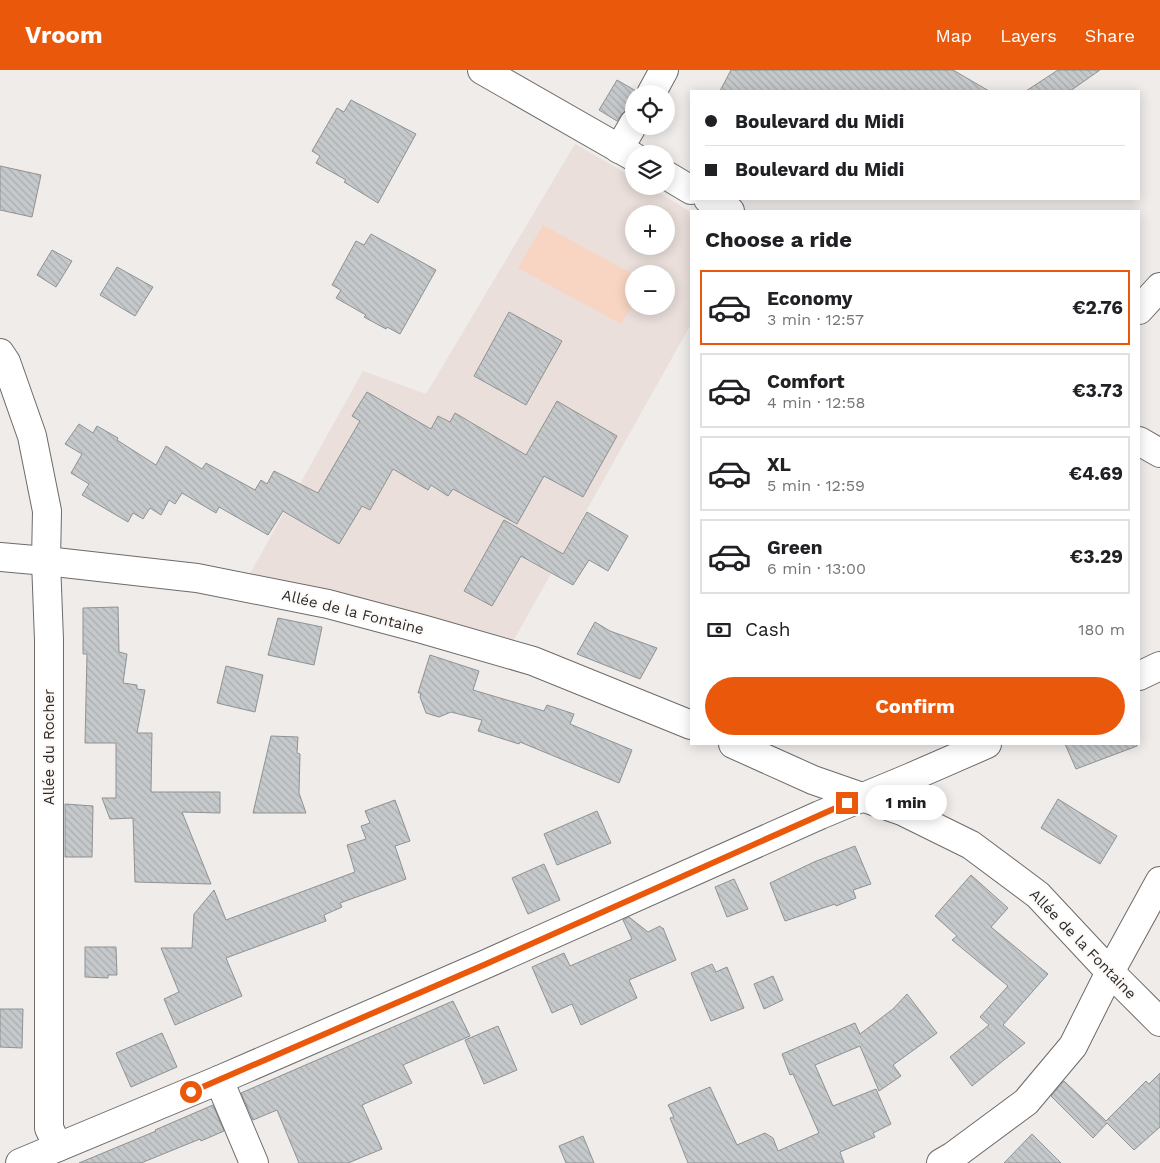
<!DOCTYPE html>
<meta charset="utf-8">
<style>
body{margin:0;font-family:"Work Sans",sans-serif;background:#f6f6f6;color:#202124;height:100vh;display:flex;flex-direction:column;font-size:19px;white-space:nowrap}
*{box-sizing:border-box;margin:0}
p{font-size:16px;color:#757577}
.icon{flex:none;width:28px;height:28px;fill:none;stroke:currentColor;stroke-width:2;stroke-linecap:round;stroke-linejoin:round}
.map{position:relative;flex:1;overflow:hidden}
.panel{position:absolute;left:690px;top:140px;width:450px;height:535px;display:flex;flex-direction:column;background:#fff;border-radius:0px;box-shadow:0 2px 12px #0003}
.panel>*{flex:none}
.guide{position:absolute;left:690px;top:20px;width:450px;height:110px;border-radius:0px;box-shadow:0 2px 12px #0003;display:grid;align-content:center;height:110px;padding:0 15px;background:#fff}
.fabs{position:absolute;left:625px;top:15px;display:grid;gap:10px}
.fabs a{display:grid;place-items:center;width:50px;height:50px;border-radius:50%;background:#fff;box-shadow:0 2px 12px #0003;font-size:25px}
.end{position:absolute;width:22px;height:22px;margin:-11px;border:6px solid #ea580c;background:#fff;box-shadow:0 0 0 2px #fff}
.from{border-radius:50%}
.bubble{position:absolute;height:35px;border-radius:18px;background:#fff;box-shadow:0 2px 12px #0003;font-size:16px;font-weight:700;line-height:35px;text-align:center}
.guide b{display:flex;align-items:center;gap:18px;height:48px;font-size:19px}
.guide b+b{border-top:1px solid #e0e0e0}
.guide i{width:12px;height:12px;background:#202124}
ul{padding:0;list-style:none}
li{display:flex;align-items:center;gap:15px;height:75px;margin:0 10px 8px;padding:0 5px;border:2px solid #e0e0e0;border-radius:0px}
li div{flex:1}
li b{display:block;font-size:19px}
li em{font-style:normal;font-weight:700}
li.on{border-color:#ea580c}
li>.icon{width:45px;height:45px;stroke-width:1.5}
h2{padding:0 15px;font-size:22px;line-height:60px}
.pay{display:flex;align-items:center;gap:12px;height:55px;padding:0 15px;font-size:19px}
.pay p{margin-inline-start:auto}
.primary-button{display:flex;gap:10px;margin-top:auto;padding:10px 15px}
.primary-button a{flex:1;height:58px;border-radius:30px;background:#ea580c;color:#fff;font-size:20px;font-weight:700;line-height:58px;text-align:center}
header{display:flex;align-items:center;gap:30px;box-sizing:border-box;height:70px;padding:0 25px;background:#ea580c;color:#fff}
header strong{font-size:24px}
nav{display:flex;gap:28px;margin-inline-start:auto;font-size:18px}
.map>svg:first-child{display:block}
.built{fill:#eadfda;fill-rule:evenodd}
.pitch{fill:#f8d5c2}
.building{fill:url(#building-back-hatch);stroke:#8f9294}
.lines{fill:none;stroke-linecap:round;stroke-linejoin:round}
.street-casing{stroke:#6e6b69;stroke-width:30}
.secondary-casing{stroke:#6e6b69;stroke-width:30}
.street{stroke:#fff;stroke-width:28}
.secondary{stroke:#fff;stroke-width:28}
.route{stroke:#ea580c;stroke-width:6}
.labels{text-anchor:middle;stroke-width:4;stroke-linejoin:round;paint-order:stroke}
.street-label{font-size:15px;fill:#2c2a2a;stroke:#fdf9f7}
</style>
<header>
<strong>Vroom</strong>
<nav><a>Map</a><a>Layers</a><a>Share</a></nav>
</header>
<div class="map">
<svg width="1160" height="1093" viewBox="0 0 1160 1093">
<defs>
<pattern id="building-back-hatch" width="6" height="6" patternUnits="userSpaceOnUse" patternTransform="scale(1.25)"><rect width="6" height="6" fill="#c6c9cb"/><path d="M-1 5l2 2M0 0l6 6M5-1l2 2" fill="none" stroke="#aaadae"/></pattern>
</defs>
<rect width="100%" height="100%" fill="#efecea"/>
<path class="built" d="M 575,74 L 634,108 L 634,116 L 647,116 L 691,142 L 691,254 L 511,575 L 247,509 L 363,301 L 426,324 ZM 634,144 L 666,144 L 666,176 L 634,176 ZM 634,204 L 666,204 L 666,236 L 634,236 Z"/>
<path class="pitch" d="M 543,155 L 634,205 L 634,233 L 621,254 L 518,198 Z"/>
<g class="building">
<path d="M 731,0 L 953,0 L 989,21 L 720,21 Z"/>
<path d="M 1058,0 L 1100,0 L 1070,21 L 1026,21 Z"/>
<path d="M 617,10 L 636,21 L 635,24 L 634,24 L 634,29 L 628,39 L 621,45 L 617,51 L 599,40 Z"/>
<path d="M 351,30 L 416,64 L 378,133 L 344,112 L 346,110 L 316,93 L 320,86 L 312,81 L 337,38 L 344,42 Z"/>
<path d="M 0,96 L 41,105 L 32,147 L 0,140 Z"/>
<path d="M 371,164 L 436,200 L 400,264 L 387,257 L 386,259 L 364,247 L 366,245 L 336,228 L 341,220 L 332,215 L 356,171 L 364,175 Z"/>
<path d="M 52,180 L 72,191 L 56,217 L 37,205 Z"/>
<path d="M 117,197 L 153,217 L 135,246 L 100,225 Z"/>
<path d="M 509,242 L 562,271 L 526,335 L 474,306 Z"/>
<path d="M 367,322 L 431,359 L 438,346 L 450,352 L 455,343 L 526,385 L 557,331 L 617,366 L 583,427 L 544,406 L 517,454 L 453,419 L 448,426 L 431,415 L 428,420 L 393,399 L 370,440 L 362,436 L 339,474 L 283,441 L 268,465 L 219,437 L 216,443 L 182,423 L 175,434 L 169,430 L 161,445 L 150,438 L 143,449 L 133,443 L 128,452 L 82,425 L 89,414 L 71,403 L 82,384 L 65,374 L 79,354 L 93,363 L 97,356 L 118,368 L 117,370 L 156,395 L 166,376 L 202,399 L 206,393 L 255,420 L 261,410 L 267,414 L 274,401 L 318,423 L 360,351 L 352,346 Z"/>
<path d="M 587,442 L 628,466 L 608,501 L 589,490 L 573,515 L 521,486 L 492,536 L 464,521 L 504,450 L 563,484 Z"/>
<path d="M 118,537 L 119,582 L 127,584 L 123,613 L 137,615 L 137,619 L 145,620 L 137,663 L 152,663 L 151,722 L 220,722 L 220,743 L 182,742 L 211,814 L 135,812 L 133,748 L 110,749 L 102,728 L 116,728 L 116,673 L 85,673 L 87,584 L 83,584 L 83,538 Z"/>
<path d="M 278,548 L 322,557 L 314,595 L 268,585 Z"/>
<path d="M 595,552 L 610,561 L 657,578 L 640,609 L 577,584 Z"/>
<path d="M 430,585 L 479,601 L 473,620 L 544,641 L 547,635 L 574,644 L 570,654 L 632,680 L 619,713 L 520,672 L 519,674 L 478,661 L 482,650 L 451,642 L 439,647 L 426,643 L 420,627 L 421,623 L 418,623 Z"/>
<path d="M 226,596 L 263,605 L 255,642 L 217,633 Z"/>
<path d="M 271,666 L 298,667 L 297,683 L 300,684 L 299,723 L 306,743 L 253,743 Z"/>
<path d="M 1065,674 L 1137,674 L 1137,676 L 1076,699 Z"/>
<path d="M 1058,729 L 1117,766 L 1100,794 L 1041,758 Z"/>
<path d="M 395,730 L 410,771 L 395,776 L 406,809 L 340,833 L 342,837 L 324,845 L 326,851 L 226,888 L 242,926 L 175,955 L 164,929 L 179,922 L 161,878 L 192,878 L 194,844 L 214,820 L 226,850 L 355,802 L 347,775 L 366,769 L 361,756 L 370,753 L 365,741 Z"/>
<path d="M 65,734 L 93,736 L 92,787 L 65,787 Z"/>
<path d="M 597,741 L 611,773 L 557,795 L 544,764 Z"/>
<path d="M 855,776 L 871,814 L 853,820 L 856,828 L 836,836 L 835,834 L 785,851 L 770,813 L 814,792 Z"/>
<path d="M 544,794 L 560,830 L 528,844 L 512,808 Z"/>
<path d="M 971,805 L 1008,838 L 991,857 L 1048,904 L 1003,955 L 1025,973 L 972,1016 L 950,987 L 989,955 L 980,947 L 1008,916 L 952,870 L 957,866 L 935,846 Z"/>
<path d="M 734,809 L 748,839 L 727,847 L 715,817 Z"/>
<path d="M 629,847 L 648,862 L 660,856 L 661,858 L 663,858 L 676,890 L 629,910 L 637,928 L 581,955 L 572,934 L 552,943 L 532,897 L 564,883 L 570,896 L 632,869 L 623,850 Z"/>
<path d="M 85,877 L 116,877 L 117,905 L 108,905 L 108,908 L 85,907 Z"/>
<path d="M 712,894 L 716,902 L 727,897 L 744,938 L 711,951 L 691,903 Z"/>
<path d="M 773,906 L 783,930 L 764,939 L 754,914 Z"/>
<path d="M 907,924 L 937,963 L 893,995 L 901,1006 L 879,1021 L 860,976 L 815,995 L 833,1036 L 876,1019 L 891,1054 L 873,1063 L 875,1067 L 840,1082 L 844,1093 L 688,1093 L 670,1048 L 674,1047 L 668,1035 L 710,1017 L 737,1075 L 765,1063 L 773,1068 L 778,1081 L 819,1063 L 793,1004 L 790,1005 L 782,984 L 855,953 L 860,964 L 893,939 Z"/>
<path d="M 453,931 L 470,966 L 403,995 L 412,1013 L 362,1035 L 382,1079 L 348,1093 L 299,1093 L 277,1040 L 253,1050 L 241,1023 Z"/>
<path d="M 0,939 L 23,939 L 22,978 L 0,977 Z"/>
<path d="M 498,956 L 517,1000 L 484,1014 L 465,970 Z"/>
<path d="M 162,963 L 177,997 L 131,1017 L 116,983 Z"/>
<path d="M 1160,1003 L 1160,1057 L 1134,1080 L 1107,1053 L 1093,1068 L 1051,1026 L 1064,1011 L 1106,1051 L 1146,1011 L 1149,1014 Z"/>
<path d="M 213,1035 L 224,1061 L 201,1071 L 200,1069 L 141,1093 L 79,1093 L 156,1061 L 155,1060 Z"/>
<path d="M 1032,1064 L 1061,1093 L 1004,1093 Z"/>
<path d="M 583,1066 L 594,1093 L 566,1093 L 559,1076 Z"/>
</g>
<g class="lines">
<g class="street-casing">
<g id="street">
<path d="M 482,0 L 634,87"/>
<path d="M 651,24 L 664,0"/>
<path d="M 619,79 L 634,53"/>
<path d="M 666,105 L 691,120"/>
<path d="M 708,129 L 730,141"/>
<path d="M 1139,240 L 1160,217"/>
<path d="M 0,283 L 6,292 L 32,366 L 47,441 L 46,491 L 49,570 L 49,1058 L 58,1077"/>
<path d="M 1139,371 L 1160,383"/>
<path d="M 0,487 L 46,491 L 197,508 L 328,534 L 422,559 L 533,591 L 691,655"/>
<path d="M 733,674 L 813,710 L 902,741 L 971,775 L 1038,825 L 1110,902 L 1160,952"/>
<path d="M 219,1010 L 254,1093"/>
<path d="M 941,1093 L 953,1086 L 1026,1032 L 1073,976 L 1110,902 L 1160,811"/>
</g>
</g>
<g class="secondary-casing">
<g id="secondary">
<path d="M 1139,606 L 1160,596"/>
<path d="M 20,1093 L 219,1010 L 486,894 L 820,745 L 909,708 L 987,674"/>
</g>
</g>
<use href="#street" class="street"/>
<use href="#secondary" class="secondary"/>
</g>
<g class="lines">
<path class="route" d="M 191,1022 L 486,894 L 847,733"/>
</g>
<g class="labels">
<g class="street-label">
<text transform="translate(353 542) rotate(14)" y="5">Allée de la Fontaine</text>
<text transform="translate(49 677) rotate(-90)" y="5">Allée du Rocher</text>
<text transform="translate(1083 874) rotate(46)" y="5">Allée de la Fontaine</text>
</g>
</g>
</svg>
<div class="fabs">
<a><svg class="icon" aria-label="locate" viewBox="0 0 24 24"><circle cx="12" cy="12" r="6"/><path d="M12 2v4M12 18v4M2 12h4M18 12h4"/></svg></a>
<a><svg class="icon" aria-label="layers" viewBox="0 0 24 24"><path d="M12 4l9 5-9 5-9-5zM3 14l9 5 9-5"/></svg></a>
<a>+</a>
<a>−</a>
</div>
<i class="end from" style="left:191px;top:1022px"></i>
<i class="end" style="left:847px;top:733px"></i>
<div class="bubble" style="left:865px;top:715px;width:82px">1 min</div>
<div class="guide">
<b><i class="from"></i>Boulevard du Midi</b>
<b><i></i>Boulevard du Midi</b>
</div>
<section class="panel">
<h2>Choose a ride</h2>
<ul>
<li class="on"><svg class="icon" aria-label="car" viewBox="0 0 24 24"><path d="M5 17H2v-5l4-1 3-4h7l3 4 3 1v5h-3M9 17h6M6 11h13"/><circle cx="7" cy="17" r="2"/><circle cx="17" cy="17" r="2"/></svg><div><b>Economy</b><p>3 min · 12:57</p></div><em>€2.76</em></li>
<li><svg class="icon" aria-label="car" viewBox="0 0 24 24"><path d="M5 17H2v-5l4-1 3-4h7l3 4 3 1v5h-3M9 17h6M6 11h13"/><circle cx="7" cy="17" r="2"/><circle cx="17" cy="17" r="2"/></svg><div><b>Comfort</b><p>4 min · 12:58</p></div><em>€3.73</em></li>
<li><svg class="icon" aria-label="car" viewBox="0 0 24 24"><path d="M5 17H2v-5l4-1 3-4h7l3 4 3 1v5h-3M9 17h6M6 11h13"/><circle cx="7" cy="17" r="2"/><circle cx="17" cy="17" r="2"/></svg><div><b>XL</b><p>5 min · 12:59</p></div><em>€4.69</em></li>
<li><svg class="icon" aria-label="car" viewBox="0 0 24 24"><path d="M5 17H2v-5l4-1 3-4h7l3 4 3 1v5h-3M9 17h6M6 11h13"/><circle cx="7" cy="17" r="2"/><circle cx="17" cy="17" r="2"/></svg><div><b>Green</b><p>6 min · 13:00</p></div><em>€3.29</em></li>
</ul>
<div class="pay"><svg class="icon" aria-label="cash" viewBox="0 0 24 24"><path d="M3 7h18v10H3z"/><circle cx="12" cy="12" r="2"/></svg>Cash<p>180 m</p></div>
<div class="primary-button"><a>Confirm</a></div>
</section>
</div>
